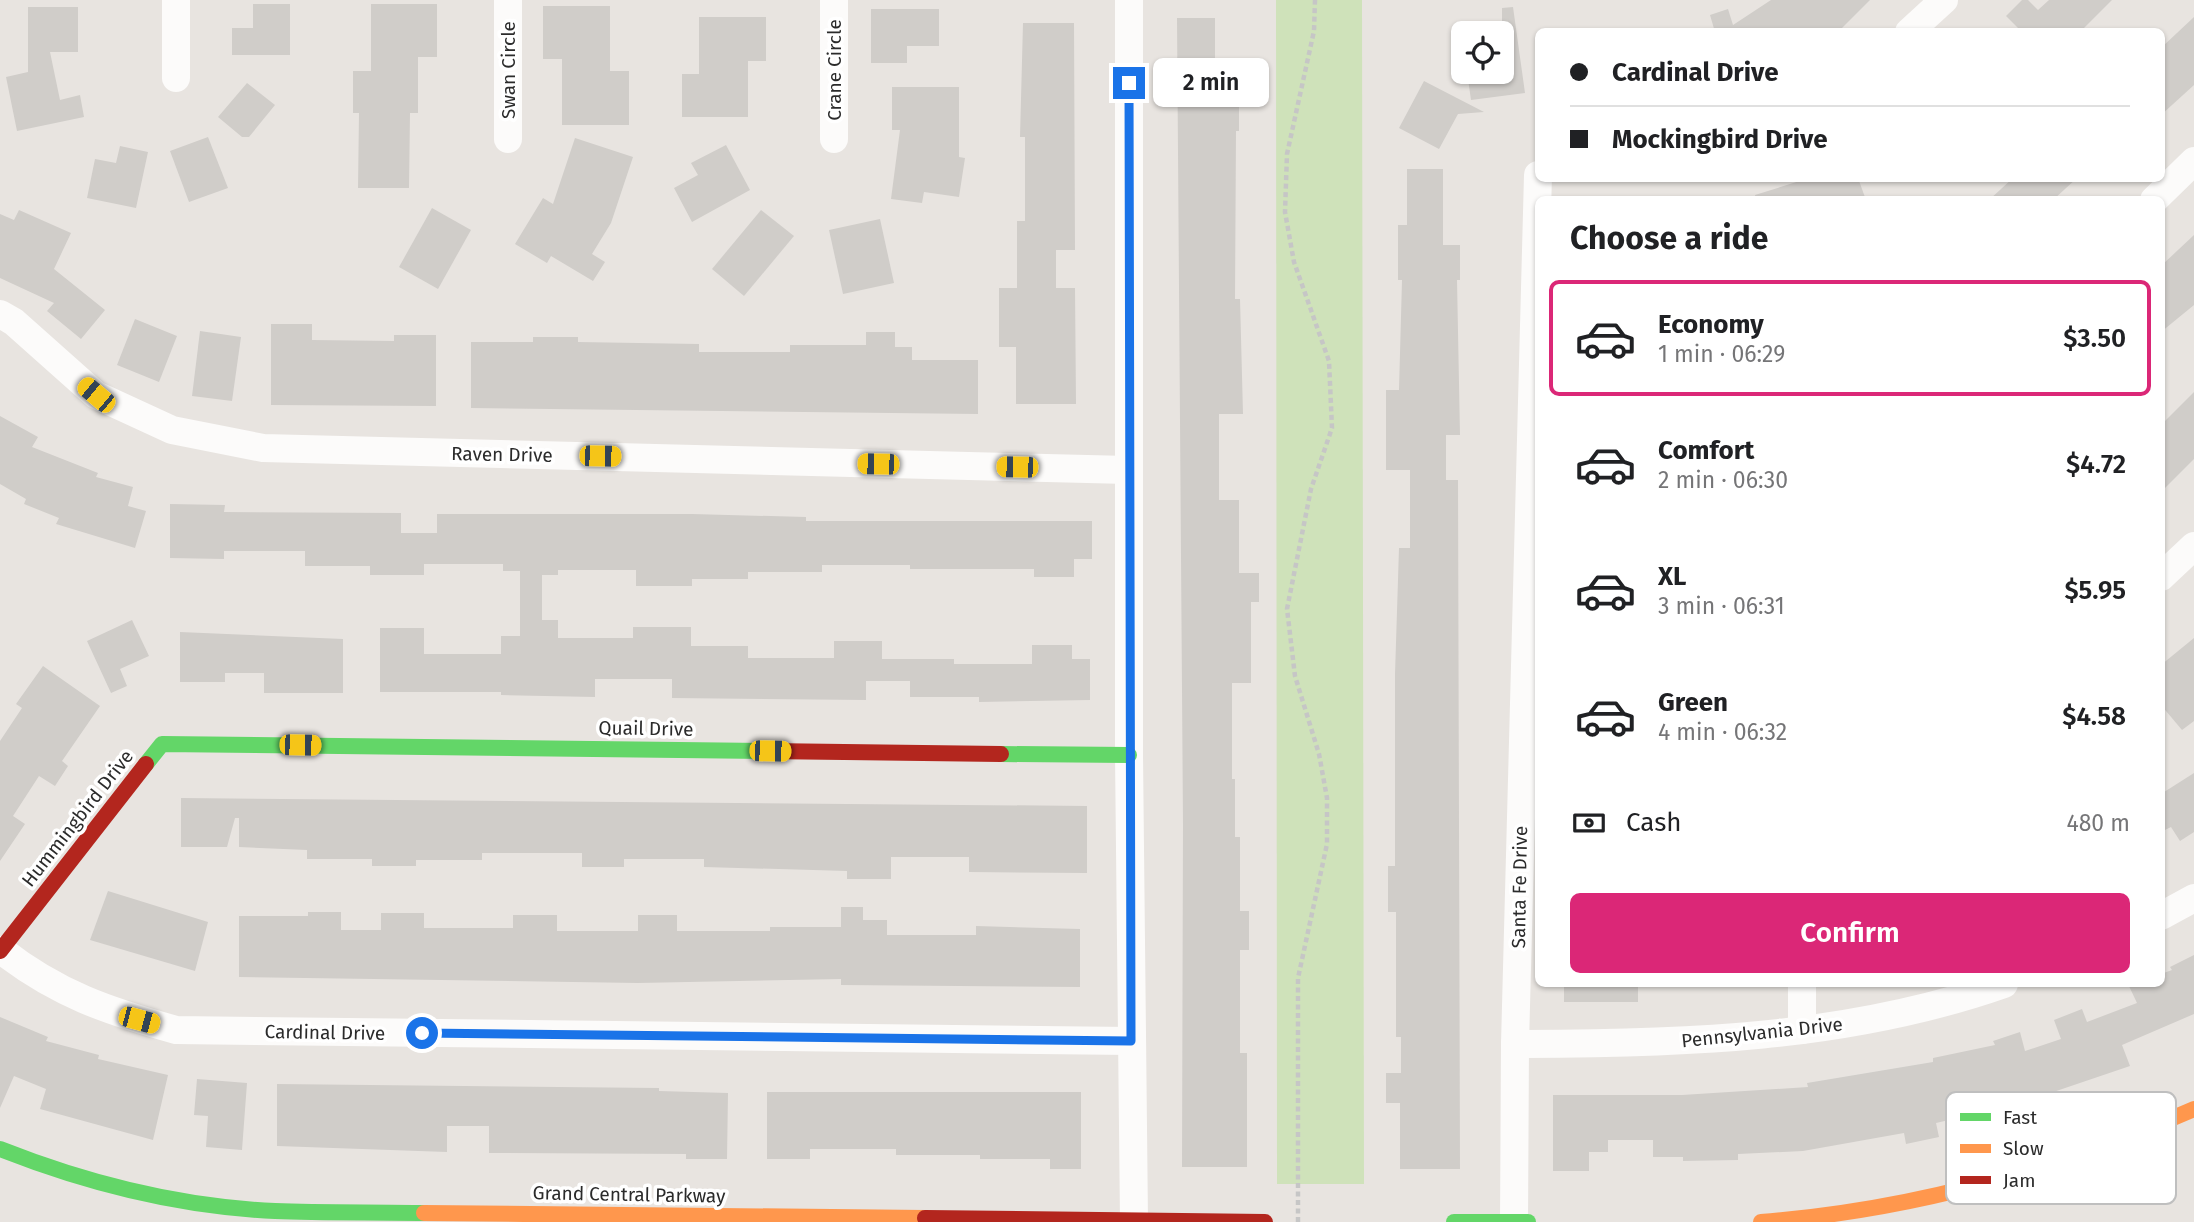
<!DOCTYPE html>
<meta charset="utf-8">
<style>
body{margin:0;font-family:"Fira Sans",sans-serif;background:#f6f6f6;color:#202124;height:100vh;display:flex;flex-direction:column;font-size:26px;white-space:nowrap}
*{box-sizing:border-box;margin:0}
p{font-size:23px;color:#757577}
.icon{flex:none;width:38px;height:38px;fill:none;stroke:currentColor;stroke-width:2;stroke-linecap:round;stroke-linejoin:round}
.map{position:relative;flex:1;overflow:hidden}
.drawer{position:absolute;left:1535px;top:196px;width:630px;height:791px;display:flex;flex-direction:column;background:#fff;border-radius:10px;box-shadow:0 2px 5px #0004}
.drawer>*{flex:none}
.banner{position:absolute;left:1535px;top:28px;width:630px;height:154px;border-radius:10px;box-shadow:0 2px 5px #0004;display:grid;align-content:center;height:154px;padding:0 35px;background:#fff}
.tools{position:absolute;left:1451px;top:21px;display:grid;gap:14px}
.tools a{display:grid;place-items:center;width:63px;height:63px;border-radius:10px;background:#fff;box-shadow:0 2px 5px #0004;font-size:35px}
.end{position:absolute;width:32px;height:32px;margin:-16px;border:9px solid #1a73e8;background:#fff;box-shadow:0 0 0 4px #fff}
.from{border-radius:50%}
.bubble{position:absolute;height:49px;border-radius:10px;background:#fff;box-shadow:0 2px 5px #0004;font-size:23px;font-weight:600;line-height:49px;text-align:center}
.car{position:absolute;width:21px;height:42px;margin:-21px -10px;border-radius:9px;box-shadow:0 0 5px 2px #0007;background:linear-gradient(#f5c518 24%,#345 0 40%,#f5c518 0 76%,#345 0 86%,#f5c518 0)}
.banner b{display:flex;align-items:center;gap:24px;height:66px;font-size:26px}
.banner b+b{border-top:2px solid #e0e0e0}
.banner i{width:18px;height:18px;background:#202124}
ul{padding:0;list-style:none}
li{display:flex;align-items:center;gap:21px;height:116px;margin:0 14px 10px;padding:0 21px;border:4px solid transparent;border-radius:10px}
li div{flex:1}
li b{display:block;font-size:26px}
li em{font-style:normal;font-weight:600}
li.on{border-color:#db2777}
li>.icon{width:63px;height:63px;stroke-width:1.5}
h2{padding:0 35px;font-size:32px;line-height:84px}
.pay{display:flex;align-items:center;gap:18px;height:77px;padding:0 35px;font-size:26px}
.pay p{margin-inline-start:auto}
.action{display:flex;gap:14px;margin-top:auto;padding:14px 35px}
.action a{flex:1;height:80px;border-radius:10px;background:#db2777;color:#fff;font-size:28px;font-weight:600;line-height:80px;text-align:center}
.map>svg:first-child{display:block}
.grass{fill:#cfe2ba}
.building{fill:#d0cdc9}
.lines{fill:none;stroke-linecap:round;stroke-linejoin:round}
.path{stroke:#c6c6c6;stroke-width:4.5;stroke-dasharray:5 3.5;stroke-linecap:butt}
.street{stroke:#fcfbfa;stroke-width:28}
.fast{stroke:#63d668;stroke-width:16}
.slow{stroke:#ff974d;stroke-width:16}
.jam{stroke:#b3261e;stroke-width:16}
.route{stroke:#1a73e8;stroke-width:9}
.labels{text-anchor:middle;stroke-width:7;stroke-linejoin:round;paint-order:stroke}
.street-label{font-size:19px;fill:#2b2b2b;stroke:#fff}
.key{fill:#fff;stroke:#bfbfbf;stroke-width:2}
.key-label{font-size:19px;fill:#2b2b2b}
</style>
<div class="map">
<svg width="2194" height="1222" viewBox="0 0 2194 1222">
<rect width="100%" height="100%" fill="#e8e4e0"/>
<path class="grass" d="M 1276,0 L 1362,0 L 1364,1184 L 1277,1184 Z"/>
<g class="building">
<path d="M 1771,0 L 1870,0 L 1838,32 L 1715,32 L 1710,15 L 1728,9 L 1733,25 Z"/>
<path d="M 2022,0 L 2028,0 L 2038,10 L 2049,0 L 2112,0 L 2080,32 L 2022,32 L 2006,16 Z"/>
<path d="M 253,4 L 290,4 L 290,55 L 232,55 L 232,28 L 253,28 Z"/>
<path d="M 371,4 L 437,4 L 437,57 L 418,57 L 418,113 L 410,113 L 409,188 L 358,188 L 359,113 L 353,113 L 353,71 L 371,71 Z"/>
<path d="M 543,6 L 610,6 L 610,71 L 629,71 L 629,125 L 562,125 L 562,59 L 543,59 Z"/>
<path d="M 28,7 L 78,7 L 78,52 L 50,52 L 60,100 L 80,95 L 84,117 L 17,131 L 6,77 L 28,72 Z"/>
<path d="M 1513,7 L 1525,93 L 1471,100 L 1467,72 L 1502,72 L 1502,8 Z"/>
<path d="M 871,9 L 939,9 L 939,46 L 907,46 L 907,63 L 871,63 Z"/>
<path d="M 699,17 L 766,17 L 766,61 L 748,61 L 748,117 L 682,117 L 682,74 L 699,74 Z"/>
<path d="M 2194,17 L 2194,85 L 2161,115 L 2161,48 Z"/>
<path d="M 1177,18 L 1215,18 L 1215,75 L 1224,75 L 1224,94 L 1239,94 L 1239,131 L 1236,131 L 1235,299 L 1240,299 L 1243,414 L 1219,414 L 1219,500 L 1239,500 L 1239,573 L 1259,573 L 1259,602 L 1251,602 L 1251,683 L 1232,683 L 1232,779 L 1235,779 L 1235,837 L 1240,837 L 1240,911 L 1249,911 L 1249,950 L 1240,950 L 1240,1053 L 1247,1053 L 1247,1167 L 1182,1167 L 1183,824 Z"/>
<path d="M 1023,23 L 1074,23 L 1075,250 L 1056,250 L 1056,288 L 1075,288 L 1076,404 L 1016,404 L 1016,347 L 999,347 L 999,288 L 1017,288 L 1017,221 L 1025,221 L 1025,137 L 1020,137 Z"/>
<path d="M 1424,81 L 1484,112 L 1458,114 L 1439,149 L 1399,128 Z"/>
<path d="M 247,83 L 275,105 L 249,137 L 242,137 L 218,117 Z"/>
<path d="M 892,87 L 959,87 L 959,157 L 965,158 L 959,197 L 924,192 L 922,203 L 891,199 L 900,130 L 892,130 Z"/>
<path d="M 208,137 L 228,188 L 189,202 L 170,151 Z"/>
<path d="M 575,138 L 633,157 L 611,223 L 592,254 L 605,262 L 593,281 L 551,256 L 547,263 L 515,244 L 543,198 L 553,204 Z"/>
<path d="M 726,145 L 750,190 L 692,222 L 674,188 L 698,175 L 691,163 Z"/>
<path d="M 120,146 L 148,152 L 136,208 L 87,198 L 95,159 L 116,163 Z"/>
<path d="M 1407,169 L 1443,169 L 1443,245 L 1460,245 L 1460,280 L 1457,280 L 1460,435 L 1446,435 L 1446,480 L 1458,480 L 1460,1169 L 1400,1169 L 1400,1103 L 1386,1103 L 1386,1073 L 1401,1073 L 1401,1037 L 1396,1037 L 1396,912 L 1388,912 L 1388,866 L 1395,866 L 1395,674 L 1399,548 L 1410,548 L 1410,470 L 1386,470 L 1386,390 L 1399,390 L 1402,280 L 1398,280 L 1398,225 L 1407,225 Z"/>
<path d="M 1809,178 L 1858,178 L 1866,200 L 1756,200 L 1755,195 Z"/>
<path d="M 2013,178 L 2077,178 L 2053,200 L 1989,200 Z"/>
<path d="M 432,208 L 471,230 L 438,289 L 399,267 Z"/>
<path d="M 19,210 L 71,233 L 54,269 L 105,310 L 81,339 L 47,311 L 54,303 L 0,278 L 0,214 L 14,220 Z"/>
<path d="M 761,210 L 794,236 L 744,296 L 712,269 Z"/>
<path d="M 880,219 L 894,283 L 843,294 L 829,230 Z"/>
<path d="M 2194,235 L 2194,305 L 2161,332 L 2161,266 Z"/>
<path d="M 135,319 L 177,336 L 159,382 L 117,365 Z"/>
<path d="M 271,324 L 312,324 L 312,340 L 394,341 L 394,335 L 436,335 L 436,406 L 271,405 Z"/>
<path d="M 200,331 L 241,337 L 232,401 L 192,396 Z"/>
<path d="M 866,332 L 895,332 L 895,347 L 912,347 L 912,360 L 978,360 L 978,414 L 471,408 L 471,342 L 533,342 L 533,337 L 578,337 L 578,342 L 699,344 L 699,352 L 790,352 L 790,345 L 866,345 Z"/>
<path d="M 2194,392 L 2194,459 L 2161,492 L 2161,425 Z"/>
<path d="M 0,416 L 38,437 L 32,447 L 98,473 L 96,477 L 133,487 L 128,506 L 146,511 L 135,548 L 56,524 L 59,518 L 24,504 L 26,499 L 0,484 Z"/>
<path d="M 170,504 L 225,505 L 224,512 L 401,513 L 401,533 L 437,533 L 437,514 L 692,514 L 806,517 L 806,521 L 1092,521 L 1092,559 L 1074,559 L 1074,577 L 1034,577 L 1034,569 L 910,569 L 910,565 L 822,565 L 822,572 L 748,572 L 748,579 L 692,579 L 692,586 L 636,586 L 636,570 L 558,570 L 558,575 L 542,575 L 542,620 L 558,620 L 558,638 L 633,638 L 633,627 L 691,627 L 691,646 L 748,646 L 748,658 L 834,658 L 834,641 L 882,641 L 882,659 L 954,659 L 954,664 L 1032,664 L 1032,645 L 1072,645 L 1072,659 L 1090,659 L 1090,700 L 979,702 L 979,697 L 910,697 L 910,681 L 866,681 L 866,700 L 672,698 L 672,679 L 595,679 L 595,697 L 501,695 L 501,692 L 380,692 L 380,628 L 424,628 L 424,654 L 501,654 L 501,636 L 520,636 L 520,571 L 503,571 L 503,564 L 424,564 L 424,575 L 370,575 L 370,566 L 305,566 L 305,551 L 224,551 L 224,559 L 170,558 Z"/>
<path d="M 132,620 L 149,656 L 120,669 L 127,686 L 111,693 L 87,641 Z"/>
<path d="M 180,632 L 343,639 L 343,693 L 264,693 L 264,673 L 225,673 L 225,682 L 180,682 Z"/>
<path d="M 2194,638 L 2194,721 L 2182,730 L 2161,705 L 2161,665 Z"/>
<path d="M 43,666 L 100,706 L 62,761 L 68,766 L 55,786 L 39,776 L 13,816 L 25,824 L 0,861 L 0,741 L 22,708 L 16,704 Z"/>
<path d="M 2194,773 L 2194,832 L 2180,841 L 2171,827 L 2161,832 L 2161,794 Z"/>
<path d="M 181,798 L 1087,806 L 1087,873 L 969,872 L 969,857 L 891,857 L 891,879 L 847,879 L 847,871 L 704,867 L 704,859 L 624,859 L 624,867 L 582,867 L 582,853 L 482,853 L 482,860 L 416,860 L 416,866 L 372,866 L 372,859 L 307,859 L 307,850 L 239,847 L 239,818 L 235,818 L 227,847 L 181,847 Z"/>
<path d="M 108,891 L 208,922 L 195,971 L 90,940 Z"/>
<path d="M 841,907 L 863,907 L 863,920 L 887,920 L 887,935 L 976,935 L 976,926 L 1080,929 L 1080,987 L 841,985 L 841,979 L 638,983 L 239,977 L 239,916 L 308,916 L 308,912 L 341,912 L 341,930 L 381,930 L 381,913 L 424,913 L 424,928 L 513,928 L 513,915 L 557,915 L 557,931 L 638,931 L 638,915 L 677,915 L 677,931 L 770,931 L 770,927 L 841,927 Z"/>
<path d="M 2194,955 L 2194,1014 L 2122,1045 L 2130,1066 L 2018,1104 L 1936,1123 L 1939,1137 L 1906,1144 L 1904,1133 L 1803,1151 L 1738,1154 L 1738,1160 L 1683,1161 L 1683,1157 L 1653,1157 L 1653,1140 L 1608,1140 L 1608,1152 L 1589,1152 L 1589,1171 L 1553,1171 L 1553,1095 L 1682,1095 L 1808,1087 L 1807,1083 L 1933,1062 L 1933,1058 L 1995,1045 L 1993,1041 L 2020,1032 L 2025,1051 L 2061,1039 L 2054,1020 L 2082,1009 L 2087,1022 L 2137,1003 L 2128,984 L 2161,984 L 2161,974 L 2172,970 L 2170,967 Z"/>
<rect x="1564" y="984" width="74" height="18"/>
<path d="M 0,1017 L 48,1037 L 46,1041 L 99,1055 L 98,1059 L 168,1075 L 153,1140 L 40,1109 L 46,1089 L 14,1076 L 0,1108 Z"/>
<path d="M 197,1079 L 247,1083 L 242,1150 L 206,1147 L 208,1116 L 194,1115 Z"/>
<path d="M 277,1084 L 659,1088 L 659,1091 L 728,1093 L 727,1159 L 686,1159 L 686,1154 L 489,1153 L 489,1126 L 447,1126 L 447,1152 L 277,1146 Z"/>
<path d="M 767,1092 L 1081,1092 L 1081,1169 L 1050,1169 L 1050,1159 L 980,1159 L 980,1155 L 896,1155 L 896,1149 L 810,1149 L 810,1159 L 767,1159 Z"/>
</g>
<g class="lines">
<path class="path" d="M 1298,1222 L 1298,978 L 1327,844 L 1327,798 L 1319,754 L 1295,676 L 1287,609 L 1311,489 L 1332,428 L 1329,361 L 1294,262 L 1285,212 L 1287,154 L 1314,31 L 1315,0"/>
<g class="street">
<path d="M 508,0 L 508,139"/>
<path d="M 834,0 L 834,139"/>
<path d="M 1129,0 L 1129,755 L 1134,1221"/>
<path d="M 1909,32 L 1944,0"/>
<path d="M 176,78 L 176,0"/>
<path d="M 2154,200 L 2194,161"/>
<path d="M 0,314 L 14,322 L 96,395 L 172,430 L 263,448 L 1128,470"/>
<path d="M 2161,577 L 2194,546"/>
<path d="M 2161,916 L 2194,898"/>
<path d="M 1,950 C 57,994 108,1011 176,1030 L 1131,1041"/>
<path d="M 1802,984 L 1802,1030"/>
<path d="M 1515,1044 C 1680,1044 1847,1039 2004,984"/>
<path d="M 1514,1222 L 1515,1044 L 1538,175"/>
</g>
<g class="fast">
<path d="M 1001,754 L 1129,755"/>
<path d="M 146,764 L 162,744 L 766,751"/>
<path d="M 0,1149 C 86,1183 182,1207 275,1211 C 324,1213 374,1212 424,1213"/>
<path d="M 1454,1222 L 1528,1222"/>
</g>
<g class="slow">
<path d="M 424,1213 L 925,1218"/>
<path d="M 1761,1222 C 1913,1210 2054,1171 2194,1109"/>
</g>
<g class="jam">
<path d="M 766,751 L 1001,754"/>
<path d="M 0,951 L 146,764"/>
<path d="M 925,1218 L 1265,1222"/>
</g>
</g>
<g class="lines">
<path class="route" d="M 422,1033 L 1131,1041 L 1129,83"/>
</g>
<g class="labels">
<g class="street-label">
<text transform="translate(508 70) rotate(-90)" y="7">Swan Circle</text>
<text transform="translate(834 70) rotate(-90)" y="7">Crane Circle</text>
<text transform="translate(502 454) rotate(1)" y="7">Raven Drive</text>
<text transform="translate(646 728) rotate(1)" y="7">Quail Drive</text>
<text transform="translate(77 818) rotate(-52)" y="7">Hummingbird Drive</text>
<text transform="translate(1519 887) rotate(-89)" y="7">Santa Fe Drive</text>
<text transform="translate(325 1032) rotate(1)" y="7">Cardinal Drive</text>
<text transform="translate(1762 1032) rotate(-6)" y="7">Pennsylvania Drive</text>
<text transform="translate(629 1194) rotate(1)" y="7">Grand Central Parkway</text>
</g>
</g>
<rect x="1946" y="1092" width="230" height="112" rx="10" class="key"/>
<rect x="1960" y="1113" width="31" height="8" fill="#63d668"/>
<rect x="1960" y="1144" width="31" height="9" fill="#ff974d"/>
<rect x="1960" y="1176" width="31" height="8" fill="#b3261e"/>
<g class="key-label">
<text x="2003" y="1124">Fast</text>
<text x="2003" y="1155">Slow</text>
<text x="2003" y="1187">Jam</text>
</g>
</svg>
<div class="tools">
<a><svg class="icon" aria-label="locate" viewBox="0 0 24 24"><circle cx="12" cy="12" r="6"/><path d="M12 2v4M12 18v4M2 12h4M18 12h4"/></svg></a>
</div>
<i class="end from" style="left:422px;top:1033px"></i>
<i class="end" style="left:1129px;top:83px"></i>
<div class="bubble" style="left:1153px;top:58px;width:116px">2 min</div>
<i class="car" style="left:96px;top:395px;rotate:310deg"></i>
<i class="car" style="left:600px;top:456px;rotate:91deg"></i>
<i class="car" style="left:878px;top:464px;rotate:271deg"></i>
<i class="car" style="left:1017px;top:467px;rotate:271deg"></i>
<i class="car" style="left:300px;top:745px;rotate:91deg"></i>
<i class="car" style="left:770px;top:751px;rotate:91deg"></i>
<i class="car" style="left:139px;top:1020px;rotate:105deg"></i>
<div class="banner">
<b><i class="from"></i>Cardinal Drive</b>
<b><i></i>Mockingbird Drive</b>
</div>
<section class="drawer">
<h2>Choose a ride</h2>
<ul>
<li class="on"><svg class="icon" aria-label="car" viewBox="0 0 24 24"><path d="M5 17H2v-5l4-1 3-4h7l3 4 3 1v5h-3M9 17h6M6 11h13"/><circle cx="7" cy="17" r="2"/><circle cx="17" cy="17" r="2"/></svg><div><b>Economy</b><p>1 min · 06:29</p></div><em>$3.50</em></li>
<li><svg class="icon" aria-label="car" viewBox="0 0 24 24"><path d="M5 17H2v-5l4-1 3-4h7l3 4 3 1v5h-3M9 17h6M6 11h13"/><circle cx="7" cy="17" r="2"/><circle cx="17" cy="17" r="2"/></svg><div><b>Comfort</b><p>2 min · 06:30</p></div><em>$4.72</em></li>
<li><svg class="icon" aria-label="car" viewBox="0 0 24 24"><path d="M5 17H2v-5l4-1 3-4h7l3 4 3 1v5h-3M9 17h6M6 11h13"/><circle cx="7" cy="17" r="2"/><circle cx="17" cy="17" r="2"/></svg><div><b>XL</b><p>3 min · 06:31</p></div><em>$5.95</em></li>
<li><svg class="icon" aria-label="car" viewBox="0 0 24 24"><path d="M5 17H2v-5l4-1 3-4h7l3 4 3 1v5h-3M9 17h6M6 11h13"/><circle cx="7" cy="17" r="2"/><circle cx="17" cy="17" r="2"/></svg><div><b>Green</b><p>4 min · 06:32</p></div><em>$4.58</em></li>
</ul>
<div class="pay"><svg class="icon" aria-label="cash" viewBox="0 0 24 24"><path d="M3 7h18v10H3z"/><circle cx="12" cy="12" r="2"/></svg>Cash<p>480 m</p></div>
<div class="action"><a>Confirm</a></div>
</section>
</div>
